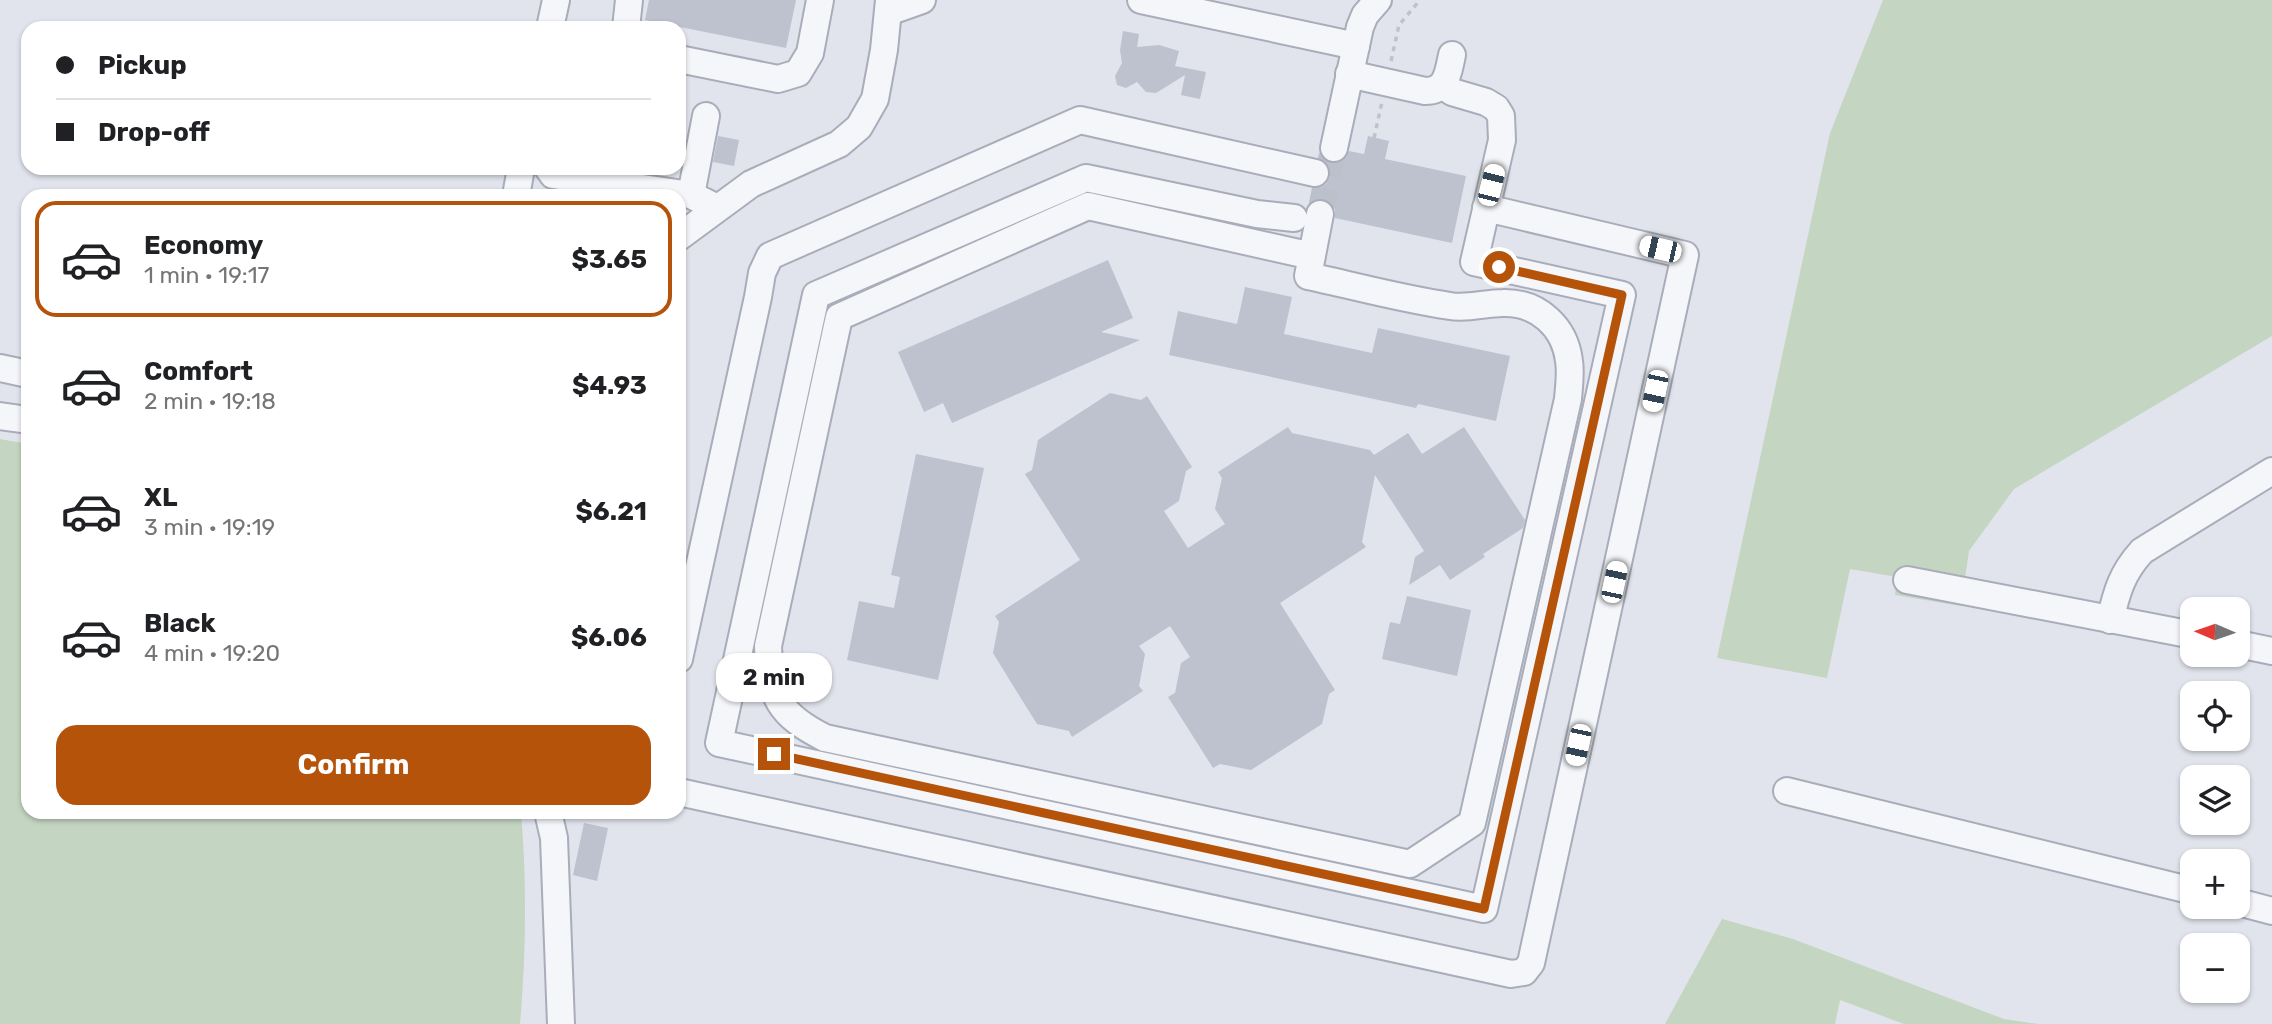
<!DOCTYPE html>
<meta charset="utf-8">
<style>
body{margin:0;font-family:Rubik,sans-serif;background:#f6f6f6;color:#202124;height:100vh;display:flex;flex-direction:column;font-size:26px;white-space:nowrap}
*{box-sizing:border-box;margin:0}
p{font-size:23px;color:#757577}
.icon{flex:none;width:38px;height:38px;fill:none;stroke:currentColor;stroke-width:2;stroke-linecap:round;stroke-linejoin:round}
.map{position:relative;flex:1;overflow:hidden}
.drawer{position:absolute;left:21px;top:189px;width:665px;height:630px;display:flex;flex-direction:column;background:#fff;border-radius:21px;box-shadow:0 2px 5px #0004}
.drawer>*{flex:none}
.top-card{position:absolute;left:21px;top:21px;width:665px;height:154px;border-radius:21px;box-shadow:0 2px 5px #0004;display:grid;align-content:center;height:154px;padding:0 35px;background:#fff}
.needle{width:46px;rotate:272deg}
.fabs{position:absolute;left:2180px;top:597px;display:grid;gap:14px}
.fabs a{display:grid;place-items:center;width:70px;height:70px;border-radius:14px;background:#fff;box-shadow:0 2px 5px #0004;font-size:35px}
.end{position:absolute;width:32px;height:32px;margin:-16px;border:9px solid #b45309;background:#fff;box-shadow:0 0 0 4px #fff}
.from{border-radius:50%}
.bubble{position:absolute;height:49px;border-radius:21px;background:#fff;box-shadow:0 2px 5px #0004;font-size:23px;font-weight:700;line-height:49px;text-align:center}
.car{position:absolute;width:21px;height:42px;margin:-21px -10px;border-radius:9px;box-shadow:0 0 5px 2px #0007;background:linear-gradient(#fff 24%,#345 0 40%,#fff 0 76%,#345 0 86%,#fff 0)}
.top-card b{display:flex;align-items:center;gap:24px;height:66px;font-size:26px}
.top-card b+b{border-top:2px solid #e0e0e0}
.top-card i{width:18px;height:18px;background:#202124}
ul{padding:12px 0 0;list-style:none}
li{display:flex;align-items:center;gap:21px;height:116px;margin:0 14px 10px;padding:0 21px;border:4px solid transparent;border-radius:21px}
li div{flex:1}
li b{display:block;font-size:26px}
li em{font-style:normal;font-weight:700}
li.active{border-color:#b45309}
li>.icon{width:63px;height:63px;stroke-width:1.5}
.primary-button{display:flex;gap:14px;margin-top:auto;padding:14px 35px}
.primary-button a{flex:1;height:80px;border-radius:21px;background:#b45309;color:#fff;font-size:28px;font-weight:700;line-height:80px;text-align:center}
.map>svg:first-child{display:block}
.green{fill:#c4d6c1}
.building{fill:#bec2cf}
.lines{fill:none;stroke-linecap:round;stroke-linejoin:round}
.minor-tunnel{stroke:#bcc0cb;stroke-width:26;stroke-dasharray:26 13;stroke-linecap:butt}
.minor-casing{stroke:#a9adba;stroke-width:30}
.path{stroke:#bfc2ca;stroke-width:3.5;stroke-dasharray:5 5;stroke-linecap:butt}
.minor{stroke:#f5f6f9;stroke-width:26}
.route{stroke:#b45309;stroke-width:9}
</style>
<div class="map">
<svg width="2272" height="1024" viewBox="0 0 2272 1024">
<rect width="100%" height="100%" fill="#e1e4ec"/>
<g class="green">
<path d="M 1883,0 L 2272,0 L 2272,336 L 2014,489 L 1969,551 L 1961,606 L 1895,595 L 1897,577 L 1850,569 L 1827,678 L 1717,658 L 1830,133 Z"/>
<path d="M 0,439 L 28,444 L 28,812 L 521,812 C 527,882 526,954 520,1024 L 0,1024 Z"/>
<path d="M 1722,919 L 1793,939 L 2004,1019 L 2038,1024 L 1904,1024 L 1840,1000 L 1835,1024 L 1665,1024 Z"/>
</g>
<g class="building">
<path d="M 649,0 L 796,0 L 786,48 L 645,20 Z"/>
<path d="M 1123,31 L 1139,34 L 1137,47 L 1159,45 L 1179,51 L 1175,66 L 1206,72 L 1200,99 L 1181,95 L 1185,75 L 1156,93 L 1146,92 L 1137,82 L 1126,88 L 1117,85 L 1115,76 L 1122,63 L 1120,50 Z"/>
<path d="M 718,136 L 739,140 L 734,166 L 713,162 Z"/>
<path d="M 1368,136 L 1389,141 L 1385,159 L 1466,176 L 1452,243 L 1335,218 L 1335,208 L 1330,202 L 1324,199 L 1316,199 L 1309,203 L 1312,188 L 1319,188 L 1326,184 L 1330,176 L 1330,168 L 1325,161 L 1318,158 L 1319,153 L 1324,160 L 1331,163 L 1338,163 L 1345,159 L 1349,151 L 1364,154 Z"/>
<path d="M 1108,260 L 1133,318 L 1101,332 L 1140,340 L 952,423 L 943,403 L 924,412 L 898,352 Z"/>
<path d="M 1245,287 L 1292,297 L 1284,334 L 1372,353 L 1378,328 L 1510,356 L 1496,421 L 1418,404 L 1416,408 L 1169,355 L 1178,311 L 1237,324 Z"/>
<path d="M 1110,393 L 1141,400 L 1147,396 L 1192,467 L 1186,471 L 1179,501 L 1164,511 L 1188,548 L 1225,524 L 1215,509 L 1222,478 L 1218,472 L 1288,427 L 1292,433 L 1370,450 L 1374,455 L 1408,433 L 1422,454 L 1464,427 L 1525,520 L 1523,528 L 1483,554 L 1485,557 L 1450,580 L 1440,565 L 1409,585 L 1415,557 L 1424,551 L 1375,475 L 1362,542 L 1366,547 L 1280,603 L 1335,690 L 1329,694 L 1322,724 L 1251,770 L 1220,764 L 1213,768 L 1168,697 L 1175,693 L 1181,663 L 1190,657 L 1170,626 L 1139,646 L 1145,654 L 1139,686 L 1143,691 L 1072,737 L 1069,731 L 1037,724 L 1017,692 L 993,653 L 999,622 L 995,616 L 1080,560 L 1025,474 L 1032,470 L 1038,440 Z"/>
<path d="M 916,454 L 984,468 L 938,680 L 847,660 L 859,601 L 894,608 L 900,577 L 891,575 Z"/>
<path d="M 1407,596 L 1471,610 L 1457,676 L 1382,659 L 1390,622 L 1400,624 Z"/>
<path d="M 584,823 L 608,828 L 597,881 L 573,875 Z"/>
</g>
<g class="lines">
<path class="minor-tunnel" d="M 1320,214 L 1334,148"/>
<g class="minor-casing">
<g id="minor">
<path d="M 1141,0 L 1356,46"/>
<path d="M 888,12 L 922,0"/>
<path d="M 550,28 L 556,0"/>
<path d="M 626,28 L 629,0"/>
<path d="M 679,59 L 778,79 L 798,73 L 810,53 L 820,0"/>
<path d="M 1349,74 L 1425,91 C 1447,91 1448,73 1452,55"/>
<path d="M 1334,148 L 1360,27 L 1365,15 L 1378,0"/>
<path d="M 548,168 L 553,175 L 691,195 L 717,208"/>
<path d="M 691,195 L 706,116"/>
<path d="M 516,196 L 521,168"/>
<path d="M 1294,218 L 1257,214 L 1086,178 L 816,295 L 719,743 L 1484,909 L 1622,295 L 1474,262 L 1502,140 L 1501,116 L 1496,108 L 1486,102 L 1452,92 L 1443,85"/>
<path d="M 679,237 L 751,184 L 839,144 L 859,127 L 875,99 L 884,50 L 889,0"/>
<path d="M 1312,256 L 1088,206 L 839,317 L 768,646 C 770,697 779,715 825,738 L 1410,864 L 1472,823 L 1568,399 C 1569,386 1571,373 1569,361 C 1565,327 1538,302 1503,303 C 1485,303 1468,309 1450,306 C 1402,299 1355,286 1308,276 C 1312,255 1316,235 1320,214"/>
<path d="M 0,368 L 28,374"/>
<path d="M 0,416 L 28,420"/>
<path d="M 1907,580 L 2193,635"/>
<path d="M 2110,620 C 2117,591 2122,573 2142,551 L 2272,471"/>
<path d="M 2238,644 L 2272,651"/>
<path d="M 679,659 L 758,297 L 762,273 L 770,256 L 1080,120 L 1315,173"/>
<path d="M 1787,791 L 2193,891"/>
<path d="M 679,792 L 1511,974 L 1524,972 L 1531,963 L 1685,255 L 1486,208"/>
<path d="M 548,812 L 554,838 L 561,1024"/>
<path d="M 2238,902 L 2272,911"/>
</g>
</g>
<g class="path">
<path d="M 1391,61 L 1399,25 L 1420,0"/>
<path d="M 1374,138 L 1382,102"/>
</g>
<use href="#minor" class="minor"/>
</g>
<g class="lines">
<path class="route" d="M 774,754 L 1484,909 L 1622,295 L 1499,267"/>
</g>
</svg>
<div class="fabs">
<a><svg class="needle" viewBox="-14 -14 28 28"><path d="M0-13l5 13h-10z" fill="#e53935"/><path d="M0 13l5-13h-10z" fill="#757577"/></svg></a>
<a><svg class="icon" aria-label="locate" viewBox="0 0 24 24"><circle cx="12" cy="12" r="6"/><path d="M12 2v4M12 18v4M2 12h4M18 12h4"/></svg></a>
<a><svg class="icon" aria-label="layers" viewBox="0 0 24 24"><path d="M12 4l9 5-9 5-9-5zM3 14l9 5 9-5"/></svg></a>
<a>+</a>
<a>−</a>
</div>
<i class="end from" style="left:1499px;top:267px"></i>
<i class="end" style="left:774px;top:754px"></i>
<div class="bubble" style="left:716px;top:653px;width:116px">2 min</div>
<i class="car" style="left:1491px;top:185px;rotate:14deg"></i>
<i class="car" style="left:1660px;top:249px;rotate:283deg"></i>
<i class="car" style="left:1655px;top:391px;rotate:192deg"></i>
<i class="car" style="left:1614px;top:582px;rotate:12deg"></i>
<i class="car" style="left:1578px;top:745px;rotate:192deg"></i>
<div class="top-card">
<b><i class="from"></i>Pickup</b>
<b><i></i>Drop-off</b>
</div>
<section class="drawer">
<ul>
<li class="active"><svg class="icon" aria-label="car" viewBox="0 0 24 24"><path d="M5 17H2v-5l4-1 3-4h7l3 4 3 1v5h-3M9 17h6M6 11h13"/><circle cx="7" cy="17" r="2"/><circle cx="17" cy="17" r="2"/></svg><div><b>Economy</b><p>1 min · 19:17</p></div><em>$3.65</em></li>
<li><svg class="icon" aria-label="car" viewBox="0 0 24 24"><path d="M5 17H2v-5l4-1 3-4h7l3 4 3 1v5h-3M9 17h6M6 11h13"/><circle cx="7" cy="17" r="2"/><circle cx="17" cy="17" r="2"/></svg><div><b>Comfort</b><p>2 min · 19:18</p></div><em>$4.93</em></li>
<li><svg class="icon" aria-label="car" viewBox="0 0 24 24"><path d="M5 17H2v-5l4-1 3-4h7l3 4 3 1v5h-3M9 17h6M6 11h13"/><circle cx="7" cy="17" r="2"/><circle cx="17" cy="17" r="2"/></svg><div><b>XL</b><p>3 min · 19:19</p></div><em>$6.21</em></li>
<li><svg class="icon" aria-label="car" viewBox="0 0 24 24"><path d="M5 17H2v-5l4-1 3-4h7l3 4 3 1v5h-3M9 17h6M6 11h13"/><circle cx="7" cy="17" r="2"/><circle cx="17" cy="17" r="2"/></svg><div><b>Black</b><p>4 min · 19:20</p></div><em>$6.06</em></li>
</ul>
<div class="primary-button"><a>Confirm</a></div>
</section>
</div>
